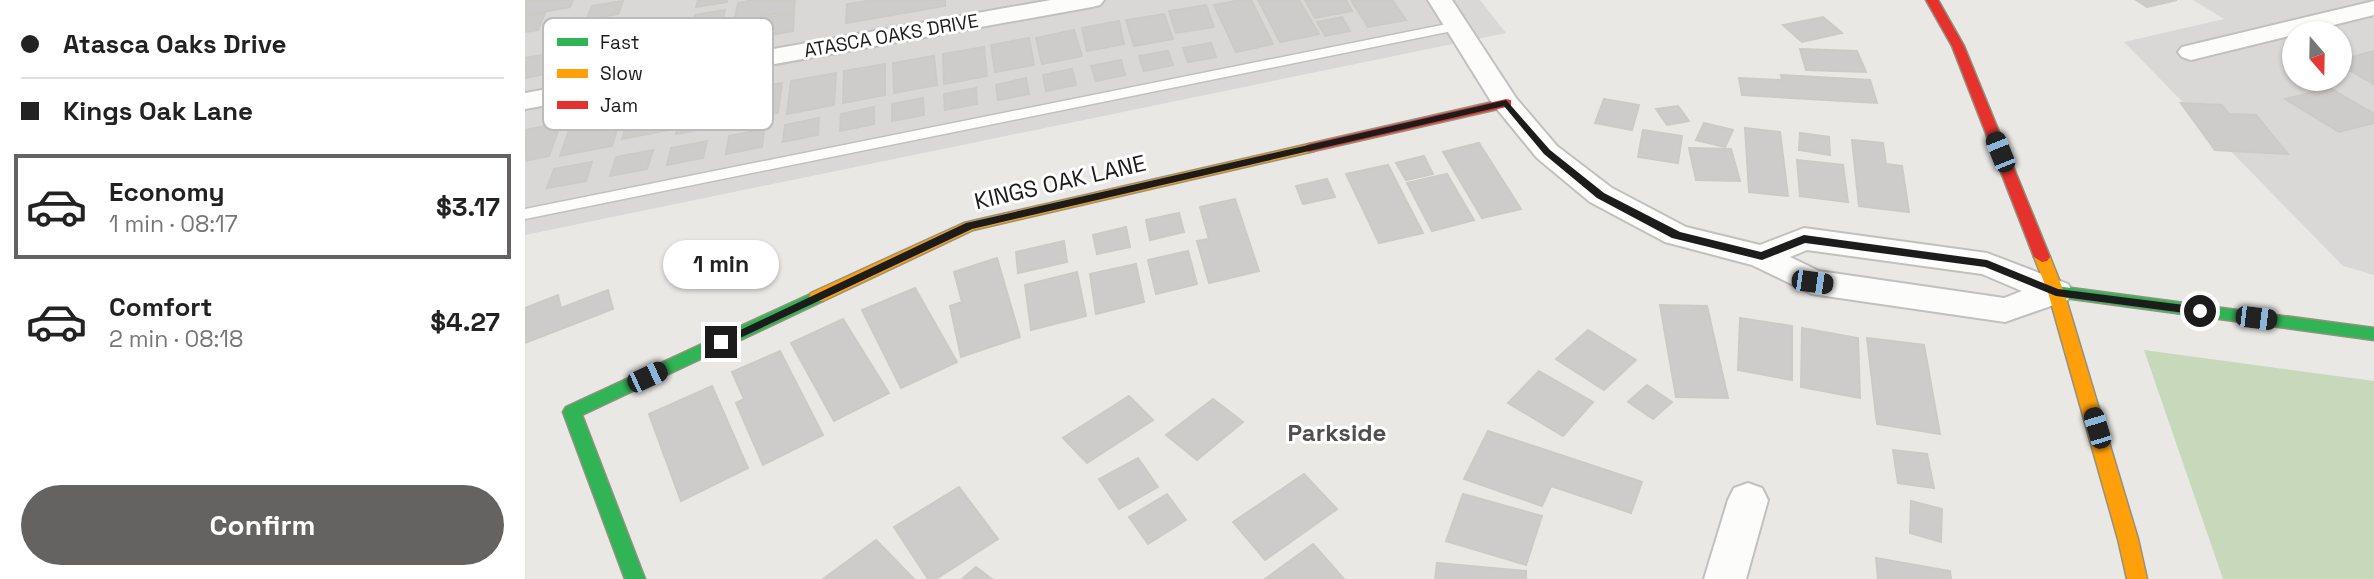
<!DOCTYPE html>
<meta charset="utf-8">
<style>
body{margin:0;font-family:"Space Grotesk",sans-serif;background:#f6f6f6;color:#222;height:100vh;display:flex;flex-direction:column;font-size:26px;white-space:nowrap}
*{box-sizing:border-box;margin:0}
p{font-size:23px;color:#767676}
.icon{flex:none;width:38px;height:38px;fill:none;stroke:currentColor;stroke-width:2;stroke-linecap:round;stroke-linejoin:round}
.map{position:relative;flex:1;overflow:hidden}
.side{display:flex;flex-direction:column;background:#fff;width:525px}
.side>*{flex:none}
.guide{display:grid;align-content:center;height:154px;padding:0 21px;background:#fff}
.needle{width:46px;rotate:160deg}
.fabs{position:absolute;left:1757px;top:21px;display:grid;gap:14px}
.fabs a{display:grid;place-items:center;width:70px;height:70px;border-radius:50%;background:#fff;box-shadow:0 2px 5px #0004;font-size:35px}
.end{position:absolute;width:32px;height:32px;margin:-16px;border:9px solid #1c1c1c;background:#fff;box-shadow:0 0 0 4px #fff}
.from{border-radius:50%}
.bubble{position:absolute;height:49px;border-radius:24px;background:#fff;box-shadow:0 2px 5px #0004;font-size:23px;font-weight:700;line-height:49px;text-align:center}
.car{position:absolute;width:21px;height:42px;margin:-21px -10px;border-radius:9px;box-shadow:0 0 5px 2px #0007;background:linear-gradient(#222 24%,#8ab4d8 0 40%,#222 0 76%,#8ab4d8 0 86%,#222 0)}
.guide b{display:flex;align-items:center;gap:24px;height:66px;font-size:26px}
.guide b+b{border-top:2px solid #e0e0e0}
.guide i{width:18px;height:18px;background:#222}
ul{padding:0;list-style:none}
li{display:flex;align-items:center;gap:21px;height:105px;margin:0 14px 10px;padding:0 7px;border:4px solid transparent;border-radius:0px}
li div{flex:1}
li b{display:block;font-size:26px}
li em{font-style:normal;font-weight:700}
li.current{border-color:#646362}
li>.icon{width:63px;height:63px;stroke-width:1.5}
.primary-button{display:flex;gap:14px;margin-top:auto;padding:14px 21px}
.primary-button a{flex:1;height:80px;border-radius:42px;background:#646362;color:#fff;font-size:28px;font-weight:700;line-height:80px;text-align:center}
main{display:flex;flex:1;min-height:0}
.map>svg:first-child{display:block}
.residential{fill:#d9d8d6;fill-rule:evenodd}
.forest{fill:#c7d8bb}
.building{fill:#ceccca;stroke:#cdcac6;stroke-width:2}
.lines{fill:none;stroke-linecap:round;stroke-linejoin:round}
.lane-casing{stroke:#c1c0bf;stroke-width:3}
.street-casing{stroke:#c1c0bf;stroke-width:4}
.fast-casing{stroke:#92927e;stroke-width:3}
.slow-casing{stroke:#92927e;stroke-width:3}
.jam-casing{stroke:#92927e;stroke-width:3}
.lane{fill:#fcfcfb;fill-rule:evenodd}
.street{fill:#fcfcfb;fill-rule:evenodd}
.fast{fill:#30b455;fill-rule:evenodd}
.slow{fill:#ff9f0a;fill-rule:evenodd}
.jam{fill:#e5322d;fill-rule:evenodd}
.route{fill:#1c1c1c}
.labels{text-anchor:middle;stroke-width:6;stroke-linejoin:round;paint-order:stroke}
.far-street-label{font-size:19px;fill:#1c1c1c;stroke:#fff}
.street-label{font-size:23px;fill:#1c1c1c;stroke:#fff}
.neighbourhood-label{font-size:24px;font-weight:bold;fill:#4f4f4f;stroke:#fff}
.key{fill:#fff;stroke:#bbb;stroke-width:2}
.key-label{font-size:19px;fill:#1c1c1c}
</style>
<main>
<section class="side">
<div class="guide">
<b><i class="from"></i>Atasca Oaks Drive</b>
<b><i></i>Kings Oak Lane</b>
</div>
<ul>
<li class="current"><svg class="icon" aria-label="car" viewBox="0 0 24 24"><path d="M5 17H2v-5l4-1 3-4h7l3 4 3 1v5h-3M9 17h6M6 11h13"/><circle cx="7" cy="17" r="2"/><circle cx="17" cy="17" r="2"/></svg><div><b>Economy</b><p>1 min · 08:17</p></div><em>$3.17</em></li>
<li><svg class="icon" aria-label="car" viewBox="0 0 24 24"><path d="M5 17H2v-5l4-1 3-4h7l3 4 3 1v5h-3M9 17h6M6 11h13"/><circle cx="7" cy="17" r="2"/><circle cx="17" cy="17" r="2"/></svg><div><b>Comfort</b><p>2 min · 08:18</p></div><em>$4.27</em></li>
</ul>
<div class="primary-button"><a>Confirm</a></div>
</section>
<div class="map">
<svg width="1849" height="579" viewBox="0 0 1849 579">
<rect width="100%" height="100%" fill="#eae8e5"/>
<g class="residential">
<path d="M 0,0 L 955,0 L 981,33 L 0,235 Z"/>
<path d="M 1668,0 L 1849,0 L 1849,275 L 1818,266 L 1599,42 L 1699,19 ZM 1769,33 L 1815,33 L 1815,79 L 1769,79 Z"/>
</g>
<path class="forest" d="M 1619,350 L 1849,381 L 1849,579 L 1698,579 Z"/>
<g class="building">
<path d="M 0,0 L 48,0 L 45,7 L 0,15 Z"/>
<path d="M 202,0 L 202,2 L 171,7 L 173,0 Z"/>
<path d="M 228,0 L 270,0 L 269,11 L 209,21 L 213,3 Z"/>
<path d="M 349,0 L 420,0 L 420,6 L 321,23 L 322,4 Z"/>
<path d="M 715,0 L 726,0 L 748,44 L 711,52 L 689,5 Z"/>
<path d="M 733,0 L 774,0 L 794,34 L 755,42 Z"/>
<path d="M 780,0 L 821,0 L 827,11 L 790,18 Z"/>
<path d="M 826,0 L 867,0 L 881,20 L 843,27 Z"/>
<path d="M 1611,0 L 1652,0 L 1622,7 Z"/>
<path d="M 98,1 L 93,14 L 62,19 L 67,6 Z"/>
<path d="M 681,5 L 689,27 L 651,33 L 644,11 Z"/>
<path d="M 200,10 L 197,23 L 166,28 L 170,15 Z"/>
<path d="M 20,13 L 13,30 L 0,32 L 0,16 Z"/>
<path d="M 269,13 L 268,31 L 197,44 L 200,25 Z"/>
<path d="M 639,14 L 648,39 L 609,46 L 601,20 Z"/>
<path d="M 817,17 L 825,31 L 800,36 L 792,22 Z"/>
<path d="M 1298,17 L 1317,33 L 1277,42 L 1258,25 Z"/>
<path d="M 594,21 L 599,44 L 562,51 L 557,28 Z"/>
<path d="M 549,30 L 557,56 L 517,64 L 511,38 Z"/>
<path d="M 504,38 L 509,65 L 470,72 L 466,45 Z"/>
<path d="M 686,43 L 691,57 L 663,62 L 658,48 Z"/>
<path d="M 459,47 L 462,76 L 419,84 L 418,54 Z"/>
<path d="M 1275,49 L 1332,51 L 1341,72 L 1281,70 Z"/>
<path d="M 643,51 L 648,65 L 619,71 L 614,56 Z"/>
<path d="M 1849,51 L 1849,84 L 1815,65 L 1815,60 Z"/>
<path d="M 33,52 L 24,73 L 0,78 L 0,58 Z"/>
<path d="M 409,56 L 412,85 L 369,93 L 368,63 Z"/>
<path d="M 596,60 L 600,75 L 571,81 L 566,66 Z"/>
<path d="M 360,64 L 360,95 L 318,103 L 319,71 Z"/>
<path d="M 547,69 L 551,85 L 521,91 L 518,75 Z"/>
<path d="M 311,73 L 309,105 L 262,114 L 266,81 Z"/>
<path d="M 1256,75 L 1345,80 L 1352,103 L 1217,95 L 1214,78 L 1257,80 Z"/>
<path d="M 501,78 L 504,94 L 473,100 L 471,85 Z"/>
<path d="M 257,83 L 253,113 L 206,122 L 212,91 Z"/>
<path d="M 451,88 L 452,104 L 420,110 L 419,94 Z"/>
<path d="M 1805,88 L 1849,114 L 1849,123 L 1814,132 L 1760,99 Z"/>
<path d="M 205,93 L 199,125 L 151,134 L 159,102 Z"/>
<path d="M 398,98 L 399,115 L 367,121 L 367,104 Z"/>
<path d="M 1079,99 L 1114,105 L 1107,130 L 1070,123 Z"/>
<path d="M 151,103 L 144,130 L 97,139 L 106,111 Z"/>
<path d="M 1656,103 L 1697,105 L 1704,114 L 1731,115 L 1763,154 L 1690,150 Z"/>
<path d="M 1153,106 L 1164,121 L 1142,125 L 1131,109 Z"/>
<path d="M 349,107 L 349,124 L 315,131 L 316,114 Z"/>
<path d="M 97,113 L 87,146 L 35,156 L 47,122 Z"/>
<path d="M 294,118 L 293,135 L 258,142 L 260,125 Z"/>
<path d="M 36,123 L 24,156 L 0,161 L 0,130 Z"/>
<path d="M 1179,123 L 1208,130 L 1200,147 L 1171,140 Z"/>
<path d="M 1220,128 L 1255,132 L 1263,196 L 1224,192 Z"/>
<path d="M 239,129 L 237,147 L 201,154 L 204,136 Z"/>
<path d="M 1118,130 L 1157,136 L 1153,163 L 1113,157 Z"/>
<path d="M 1275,133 L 1304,137 L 1305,155 L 1274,150 Z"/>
<path d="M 1327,140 L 1358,143 L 1361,164 L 1377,166 L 1384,212 L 1334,206 Z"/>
<path d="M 182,141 L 178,158 L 142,165 L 146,148 Z"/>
<path d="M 954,143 L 996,209 L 957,218 L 918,152 Z"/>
<path d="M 1164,148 L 1206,149 L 1215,181 L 1171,180 Z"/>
<path d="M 128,150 L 122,169 L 85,176 L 91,157 Z"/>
<path d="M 899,156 L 908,174 L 881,180 L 871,163 Z"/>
<path d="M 1272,160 L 1318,165 L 1323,202 L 1275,196 Z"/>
<path d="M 67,162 L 61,181 L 22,188 L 29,169 Z"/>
<path d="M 863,165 L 898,233 L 854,243 L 821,174 Z"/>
<path d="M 922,174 L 949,220 L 907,231 L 882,183 Z"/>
<path d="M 802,179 L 810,197 L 778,204 L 771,186 Z"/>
<path d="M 710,199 L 734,271 L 684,283 L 672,241 L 684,239 L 675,207 Z"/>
<path d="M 654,213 L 659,232 L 625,240 L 621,220 Z"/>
<path d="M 601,227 L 605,247 L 572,254 L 568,235 Z"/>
<path d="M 539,241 L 542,262 L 493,273 L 491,252 Z"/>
<path d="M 663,251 L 672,284 L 631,294 L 623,260 Z"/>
<path d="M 472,258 L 495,337 L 436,357 L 425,306 L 437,302 L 429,272 Z"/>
<path d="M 611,264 L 619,302 L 571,314 L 565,274 Z"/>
<path d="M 552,272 L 561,316 L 506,330 L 500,285 Z"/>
<path d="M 390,288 L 432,362 L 376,388 L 337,310 Z"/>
<path d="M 83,290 L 88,309 L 0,343 L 0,308 L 33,295 L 36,308 Z"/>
<path d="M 1135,305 L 1182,306 L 1203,398 L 1151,397 Z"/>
<path d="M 1215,318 L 1267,326 L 1267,380 L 1213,370 Z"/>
<path d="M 318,319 L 364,393 L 309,421 L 266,343 Z"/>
<path d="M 1277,328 L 1333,338 L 1335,398 L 1276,387 Z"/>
<path d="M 1063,330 L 1111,360 L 1079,390 L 1031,359 Z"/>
<path d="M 1342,338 L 1399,345 L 1415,434 L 1352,424 Z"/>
<path d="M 255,351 L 298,435 L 238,465 L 211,403 L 219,399 L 207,372 Z"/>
<path d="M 1014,371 L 1068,402 L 1038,436 L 983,403 Z"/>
<path d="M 1122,385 L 1147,402 L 1128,419 L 1103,402 Z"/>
<path d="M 187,386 L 223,468 L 156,501 L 124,414 Z"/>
<path d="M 604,396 L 628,420 L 562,463 L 538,438 Z"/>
<path d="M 688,399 L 718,422 L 672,460 L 641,435 Z"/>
<path d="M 963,431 L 1117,482 L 1106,513 L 1026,486 L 1017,506 L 939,479 Z"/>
<path d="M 1368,450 L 1402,454 L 1409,488 L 1373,483 Z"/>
<path d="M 613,458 L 633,487 L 594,509 L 574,479 Z"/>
<path d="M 779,474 L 812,509 L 740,560 L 708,522 Z"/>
<path d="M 434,487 L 473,539 L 411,579 L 403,579 L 369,527 Z"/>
<path d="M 642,494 L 661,520 L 623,544 L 604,517 Z"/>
<path d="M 938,494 L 1017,516 L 1001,565 L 921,541 Z"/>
<path d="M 1386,501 L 1417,509 L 1416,542 L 1385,533 Z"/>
<path d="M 351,540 L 389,579 L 298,579 Z"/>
<path d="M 788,544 L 819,579 L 740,579 Z"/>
<path d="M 1351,558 L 1425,571 L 1426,579 L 1353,579 Z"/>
<path d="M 912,563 L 1001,571 L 1001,579 L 910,579 Z"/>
<path d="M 451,567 L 467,579 L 437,579 Z"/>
</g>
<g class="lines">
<g class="lane-casing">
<path id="lane" d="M 932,22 L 939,26 L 937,29 L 0,219 L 0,209 Z"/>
</g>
<g class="street-casing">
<g id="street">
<path d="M 526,0 L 579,0 L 575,5 L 567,7 L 0,109 L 0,93 Z"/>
<path d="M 903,0 L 927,0 L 991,98 L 1032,146 L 1087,188 L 1161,227 L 1235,245 L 1279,228 L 1462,253 L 1543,284 L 1548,292 L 1543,300 L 1480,322 L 1287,294 L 1227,265 L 1140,242 L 1065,202 L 1012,158 L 967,103 ZM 1282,250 L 1457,274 L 1497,291 L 1479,298 L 1294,271 L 1265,257 Z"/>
<path d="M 1849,1 L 1849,15 L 1666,60 L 1657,57 L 1653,52 L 1657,47 Z"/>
<path d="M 1223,483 L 1237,488 L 1243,500 L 1221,579 L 1179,579 L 1203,500 L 1209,488 Z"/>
</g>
</g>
<g class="fast-casing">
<g id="fast">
<path d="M 1531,286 L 1849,328 L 1849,340 L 1525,296 L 1523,292 Z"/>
<path d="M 292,291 L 298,293 L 300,297 L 298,301 L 57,415 L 120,579 L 100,579 L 38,412 L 41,407 Z"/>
</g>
</g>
<g class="slow-casing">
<g id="slow">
<path d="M 784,144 L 789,145 L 791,148 L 789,151 L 448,230 L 298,301 L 286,301 L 284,297 L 286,293 L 439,223 Z"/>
<path d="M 1517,252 L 1525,257 L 1539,292 L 1613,539 L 1622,579 L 1602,579 L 1593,539 L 1523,292 L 1509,257 Z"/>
</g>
</g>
<g class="jam-casing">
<g id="jam">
<path d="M 1401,0 L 1413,0 L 1439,46 L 1525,257 L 1522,261 L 1517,262 L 1509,257 L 1427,46 Z"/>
<path d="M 981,99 L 986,100 L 986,106 L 784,152 L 777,148 L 784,144 Z"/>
</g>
</g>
<use href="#lane" class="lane"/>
<use href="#street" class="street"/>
<use href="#fast" class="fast"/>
<use href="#slow" class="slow"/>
<use href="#jam" class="jam"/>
</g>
<path class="route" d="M 981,100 L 1025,150 L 1079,193 L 1155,232 L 1236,252 L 1279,235 L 1462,260 L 1533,289 L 1675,307 L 1681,311 L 1675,315 L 1531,296 L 1460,267 L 1280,243 L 1237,260 L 1147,238 L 1072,198 L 1019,154 L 979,106 L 447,229 L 200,345 L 196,347 L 190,342 L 441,223 Z"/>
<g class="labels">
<g class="far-street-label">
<text transform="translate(366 35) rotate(-10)" y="7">ATASCA OAKS DRIVE</text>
</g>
<g class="street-label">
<text transform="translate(535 182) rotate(-13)" y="8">KINGS OAK LANE</text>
</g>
<g class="neighbourhood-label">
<text x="812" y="441">Parkside</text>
</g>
</g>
<rect x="18" y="18" width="230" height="112" rx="10" class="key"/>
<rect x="32" y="38" width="31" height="8" fill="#30b455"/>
<rect x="32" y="69" width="31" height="9" fill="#ff9f0a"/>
<rect x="32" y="101" width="31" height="8" fill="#e5322d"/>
<g class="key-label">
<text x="75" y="49">Fast</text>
<text x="75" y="80">Slow</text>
<text x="75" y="112">Jam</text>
</g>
</svg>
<div class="fabs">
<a><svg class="needle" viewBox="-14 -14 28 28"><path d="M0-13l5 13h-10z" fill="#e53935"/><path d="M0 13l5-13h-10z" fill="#767676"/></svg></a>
</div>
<i class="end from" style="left:1675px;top:311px"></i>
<i class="end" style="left:196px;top:342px"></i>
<div class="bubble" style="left:138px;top:240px;width:116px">1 min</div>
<i class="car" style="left:1475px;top:152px;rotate:338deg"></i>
<i class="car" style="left:1287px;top:282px;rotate:98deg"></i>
<i class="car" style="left:1731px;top:318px;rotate:97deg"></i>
<i class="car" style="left:122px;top:377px;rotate:65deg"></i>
<i class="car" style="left:1572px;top:428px;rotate:343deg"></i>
</div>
</main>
